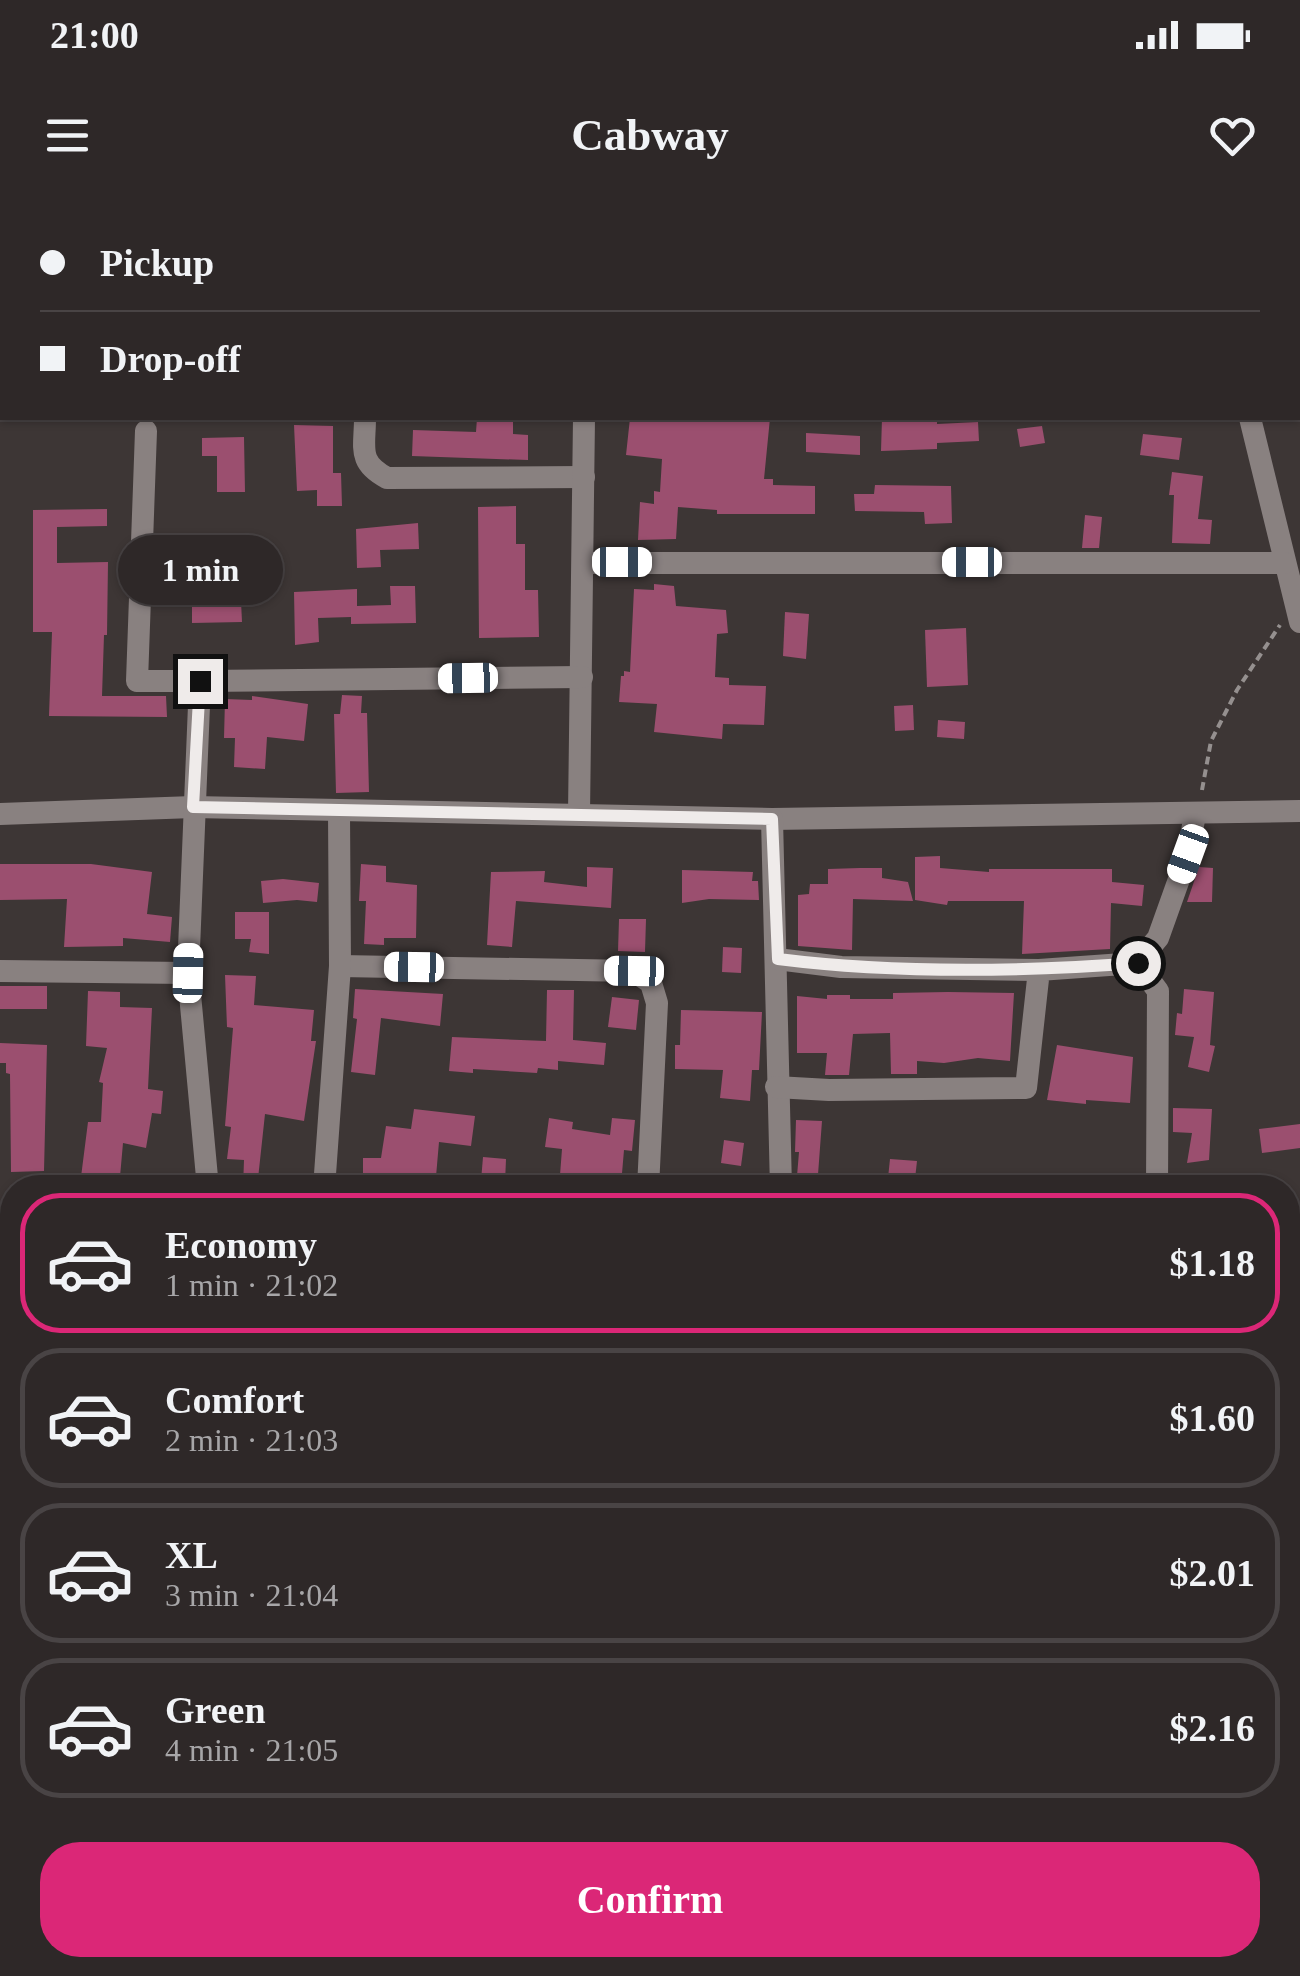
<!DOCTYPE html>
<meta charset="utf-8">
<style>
body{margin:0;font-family:Georgia,serif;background:#363030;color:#f1f3f6;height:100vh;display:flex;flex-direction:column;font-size:38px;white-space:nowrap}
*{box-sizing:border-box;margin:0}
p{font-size:32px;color:#a7a6a8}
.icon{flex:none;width:55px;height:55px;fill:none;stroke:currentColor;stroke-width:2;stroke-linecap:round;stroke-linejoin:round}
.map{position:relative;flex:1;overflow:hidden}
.drawer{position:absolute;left:0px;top:975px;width:1300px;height:802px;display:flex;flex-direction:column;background:#2e2828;border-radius:40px 40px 0 0;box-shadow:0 2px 8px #0004,0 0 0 2px #494445}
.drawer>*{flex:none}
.banner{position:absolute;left:0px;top:0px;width:1300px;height:220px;box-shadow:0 2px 8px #0004,0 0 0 2px #494445;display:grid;align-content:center;height:220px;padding:0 40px;background:#2e2828}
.end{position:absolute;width:45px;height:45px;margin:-22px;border:12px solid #efebea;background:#111;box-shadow:0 0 0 5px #111}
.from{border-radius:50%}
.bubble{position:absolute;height:70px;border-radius:35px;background:#2e2828;box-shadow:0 2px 8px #0004,0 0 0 2px #494445;font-size:32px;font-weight:700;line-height:70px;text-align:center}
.car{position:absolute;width:30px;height:60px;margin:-30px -15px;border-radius:12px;box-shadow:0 0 8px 2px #0007;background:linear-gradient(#fff 24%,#345 0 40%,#fff 0 76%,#345 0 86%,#fff 0)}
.banner b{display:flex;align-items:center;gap:35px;height:95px;font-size:38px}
.banner b+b{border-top:2px solid #494445}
.banner i{width:25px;height:25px;background:#f1f3f6}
ul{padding:18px 0 0;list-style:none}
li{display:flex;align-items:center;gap:30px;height:140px;margin:0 20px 15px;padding:0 20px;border:5px solid #494445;border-radius:40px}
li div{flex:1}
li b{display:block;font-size:38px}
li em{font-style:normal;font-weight:700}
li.current{border-color:#db2777}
li>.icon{width:90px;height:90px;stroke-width:1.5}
.action{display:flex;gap:20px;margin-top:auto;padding:20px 40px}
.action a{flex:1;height:115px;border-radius:40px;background:#db2777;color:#fff;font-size:40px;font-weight:700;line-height:115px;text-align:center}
.status{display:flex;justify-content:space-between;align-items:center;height:70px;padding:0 50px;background:#2e2828;direction:ltr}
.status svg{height:28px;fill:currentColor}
header{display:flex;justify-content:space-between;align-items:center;height:130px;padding:0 40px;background:#2e2828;font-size:45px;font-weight:700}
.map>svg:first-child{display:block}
.building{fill:#9b4f6f}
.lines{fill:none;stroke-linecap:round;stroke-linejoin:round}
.path{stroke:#95908f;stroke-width:4;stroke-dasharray:8 5;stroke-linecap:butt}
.minor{stroke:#898180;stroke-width:22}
.route{stroke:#efebea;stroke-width:12}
</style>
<div class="status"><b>21:00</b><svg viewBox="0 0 49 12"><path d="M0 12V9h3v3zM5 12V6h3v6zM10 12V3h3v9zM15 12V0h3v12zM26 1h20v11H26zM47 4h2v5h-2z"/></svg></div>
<header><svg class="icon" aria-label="menu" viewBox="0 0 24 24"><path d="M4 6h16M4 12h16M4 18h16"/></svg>Cabway<svg class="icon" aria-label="heart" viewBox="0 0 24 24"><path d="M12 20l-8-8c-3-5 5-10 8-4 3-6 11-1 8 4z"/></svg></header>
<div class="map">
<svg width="1300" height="1776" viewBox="0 0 1300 1776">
<rect width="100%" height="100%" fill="#3d3635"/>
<g class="building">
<path d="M 477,218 L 513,218 L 513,234 L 528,235 L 528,260 L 412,256 L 413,230 L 476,232 Z"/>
<path d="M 630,218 L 770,218 L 764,279 L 773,279 L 773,285 L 815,286 L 815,314 L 717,314 L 717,310 L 678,307 L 676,339 L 638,340 L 640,302 L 654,304 L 654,291 L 660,292 L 662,259 L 626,255 Z"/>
<path d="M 882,218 L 937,218 L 937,224 L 978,222 L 979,241 L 937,243 L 937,249 L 881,251 Z"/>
<path d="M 294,225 L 333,226 L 333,273 L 341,273 L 342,306 L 317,306 L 317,290 L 297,291 Z"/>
<path d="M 1042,226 L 1045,243 L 1020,247 L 1017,229 Z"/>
<path d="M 806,233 L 860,236 L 860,255 L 806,252 Z"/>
<path d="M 1143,234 L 1182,238 L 1179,260 L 1140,255 Z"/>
<path d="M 244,237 L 245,292 L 217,292 L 217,256 L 202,256 L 202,238 Z"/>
<path d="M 1172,272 L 1203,276 L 1198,319 L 1212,320 L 1210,344 L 1172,343 L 1174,295 L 1169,295 Z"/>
<path d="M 875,285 L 951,286 L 952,323 L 925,324 L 924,312 L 855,311 L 854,294 L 874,294 Z"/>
<path d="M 516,306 L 516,344 L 525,344 L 525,390 L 538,390 L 539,437 L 479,438 L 478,307 Z"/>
<path d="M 107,309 L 107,326 L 57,327 L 57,363 L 108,362 L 107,435 L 104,435 L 102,496 L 166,496 L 167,517 L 49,516 L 52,432 L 33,432 L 33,310 Z"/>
<path d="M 1085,315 L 1102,317 L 1099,348 L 1082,348 Z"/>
<path d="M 418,323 L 419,349 L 380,350 L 381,367 L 357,368 L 356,329 Z"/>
<path d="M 654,384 L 674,386 L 676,406 L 726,410 L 728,433 L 717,434 L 715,477 L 729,478 L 729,485 L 766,486 L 764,525 L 723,524 L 722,539 L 654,532 L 657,504 L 619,502 L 621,476 L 624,476 L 624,471 L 630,472 L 634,389 L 654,390 Z"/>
<path d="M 390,386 L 415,386 L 416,423 L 351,424 L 351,417 L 318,418 L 319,442 L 295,445 L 294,392 L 357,389 L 357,406 L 391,405 Z"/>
<path d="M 241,401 L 242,422 L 192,423 L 192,402 Z"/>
<path d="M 785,412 L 809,414 L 806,459 L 783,456 Z"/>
<path d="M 966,428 L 968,485 L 927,487 L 925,430 Z"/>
<path d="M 342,495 L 362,496 L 361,513 L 367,513 L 369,592 L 336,593 L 334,514 L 340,514 Z"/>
<path d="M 252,496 L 308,504 L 304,541 L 267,537 L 265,569 L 234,567 L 235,538 L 224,538 L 225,499 L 252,500 Z"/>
<path d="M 913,505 L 914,530 L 895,531 L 894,506 Z"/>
<path d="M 938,520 L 965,522 L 964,539 L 937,537 Z"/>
<path d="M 940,656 L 940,668 L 989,672 L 989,669 L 1112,669 L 1112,682 L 1144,685 L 1142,706 L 1111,703 L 1110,749 L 1022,754 L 1024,701 L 948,701 L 947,705 L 915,700 L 915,657 Z"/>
<path d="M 0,664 L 91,664 L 152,672 L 147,714 L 172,717 L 170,742 L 123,738 L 123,746 L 64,747 L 67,699 L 0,700 Z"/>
<path d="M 361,664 L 386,666 L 386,682 L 417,685 L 416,738 L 384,738 L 384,745 L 364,744 L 366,701 L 359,701 Z"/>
<path d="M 587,667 L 613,668 L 611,708 L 516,701 L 512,747 L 487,745 L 491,672 L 545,671 L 544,682 L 587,687 Z"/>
<path d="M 1199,667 L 1213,668 L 1212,702 L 1187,702 Z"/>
<path d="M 860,668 L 882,668 L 882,678 L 908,682 L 913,701 L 853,699 L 852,750 L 798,746 L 798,695 L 809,694 L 810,684 L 828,684 L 828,669 Z"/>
<path d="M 682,670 L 753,672 L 752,681 L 758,681 L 759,700 L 709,699 L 682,703 Z"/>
<path d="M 283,679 L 319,683 L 317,702 L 297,700 L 263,703 L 261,681 Z"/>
<path d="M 235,712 L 269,712 L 269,754 L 249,752 L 251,739 L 235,739 Z"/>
<path d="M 619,719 L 646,719 L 645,752 L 618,751 Z"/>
<path d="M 723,747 L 742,748 L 741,773 L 722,772 Z"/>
<path d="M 225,775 L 256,776 L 254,805 L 314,810 L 311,841 L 316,841 L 304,921 L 265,914 L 257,988 L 243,988 L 244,960 L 227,959 L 231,927 L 225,926 L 233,828 L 227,827 Z"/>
<rect x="0" y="786" width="47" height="23"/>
<path d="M 355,789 L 443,794 L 440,826 L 381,818 L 375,875 L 351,872 L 357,819 L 353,818 Z"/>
<path d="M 1184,789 L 1214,792 L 1210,845 L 1215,846 L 1209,872 L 1188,867 L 1194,837 L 1175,835 L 1177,813 L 1182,814 Z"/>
<path d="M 547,790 L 574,790 L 573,840 L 606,843 L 604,865 L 558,861 L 558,870 L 538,868 L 537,873 L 473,869 L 473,873 L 449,871 L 452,837 L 546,841 Z"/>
<path d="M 88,791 L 120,792 L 120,807 L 152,808 L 148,889 L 163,891 L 161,914 L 152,913 L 146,948 L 123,943 L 119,988 L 102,988 L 102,979 L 81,977 L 88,922 L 101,922 L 103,883 L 99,882 L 107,848 L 86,846 Z"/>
<path d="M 948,792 L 1014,793 L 1010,861 L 978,858 L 944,863 L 917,861 L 917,874 L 891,874 L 890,833 L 853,834 L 849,875 L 825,875 L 827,853 L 797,853 L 797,796 L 827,799 L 827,795 L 850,795 L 850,799 L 893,799 L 893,793 Z"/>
<path d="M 612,797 L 639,800 L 636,830 L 608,827 Z"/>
<path d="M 681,810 L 762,812 L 759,870 L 752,870 L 750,901 L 720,898 L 723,870 L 675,869 L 675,845 L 680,845 Z"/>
<path d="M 0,843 L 47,845 L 44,971 L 11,972 L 10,874 L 6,873 L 6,863 L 0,863 Z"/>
<path d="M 1057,845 L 1133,857 L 1130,903 L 1086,900 L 1086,904 L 1047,900 Z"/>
<path d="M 1173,908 L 1212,909 L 1209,960 L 1187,963 L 1192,933 L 1173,932 Z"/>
<path d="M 414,909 L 475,916 L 471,946 L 439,942 L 435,988 L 382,988 L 383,978 L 363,978 L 363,958 L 381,958 L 386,926 L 411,929 Z"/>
<path d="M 549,918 L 573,922 L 572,929 L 610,935 L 612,918 L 635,920 L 632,951 L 624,950 L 621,985 L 592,983 L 560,975 L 562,949 L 545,947 Z"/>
<path d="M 796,920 L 822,921 L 817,988 L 796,988 L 799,952 L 795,952 Z"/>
<path d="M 1300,924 L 1300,948 L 1262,953 L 1259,929 Z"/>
<path d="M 724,940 L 744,943 L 741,966 L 721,963 Z"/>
<path d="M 483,957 L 506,959 L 505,983 L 481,981 Z"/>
<path d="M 890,959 L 917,961 L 914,988 L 887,988 Z"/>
</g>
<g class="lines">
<g class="path">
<path d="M 141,2 L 142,0"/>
<path d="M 1202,590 L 1211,541 L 1237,490 L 1280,425"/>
<path d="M 1288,1399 L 1300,1382"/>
<path d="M 0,1608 L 3,1597 L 12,1587"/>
</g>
<g class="minor">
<path d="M 1242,0 L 1242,2"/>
<path d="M 366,2 L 366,0"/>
<path d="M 585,2 L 585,0"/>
<path d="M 1021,2 L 1021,0"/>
<path d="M 1298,194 L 1300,194"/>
<path d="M 365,218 C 365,248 357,262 387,278 L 584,277"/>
<path d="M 1250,218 L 1300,422"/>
<path d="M 146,231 L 137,481 L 200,481"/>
<path d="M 583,363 L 1284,363"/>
<path d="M 0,614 L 193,607 L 772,619 L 1300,611"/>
<path d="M 579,614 L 584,218"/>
<path d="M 772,619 L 781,988"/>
<path d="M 777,759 L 841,767 L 1039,770"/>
<path d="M 1137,763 L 1158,791 L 1157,988"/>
<path d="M 340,766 L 634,771 L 651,783 L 657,803 L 648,988"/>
<path d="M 0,771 L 188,773"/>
<path d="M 776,887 L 829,890 L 1026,888 L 1039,770 L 1137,763 L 1158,738 L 1188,654 L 1195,614"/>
<path d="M 208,988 L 188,773 L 200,481 L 582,477"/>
<path d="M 324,988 L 340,766 L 339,613"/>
<path d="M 1288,1041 L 1300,1041"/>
<path d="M 144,1765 L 144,1776"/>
<path d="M 917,1765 L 917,1776"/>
<path d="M 1232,1765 L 1232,1776"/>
<path d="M 325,1776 L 325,1765"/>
<path d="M 497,1776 L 497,1765"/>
<path d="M 1081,1776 L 1081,1765"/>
</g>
</g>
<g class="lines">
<path class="route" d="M 200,481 L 193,607 L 772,619 L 778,759 C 897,774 1018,772 1138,763"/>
</g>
</svg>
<i class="end from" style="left:1138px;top:763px"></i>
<i class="end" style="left:200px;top:481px"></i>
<div class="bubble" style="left:118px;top:335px;width:165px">1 min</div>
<i class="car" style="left:622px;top:362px;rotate:90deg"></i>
<i class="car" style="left:972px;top:362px;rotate:270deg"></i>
<i class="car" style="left:468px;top:478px;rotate:269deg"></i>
<i class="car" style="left:1188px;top:654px;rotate:200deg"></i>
<i class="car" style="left:414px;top:767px;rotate:271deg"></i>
<i class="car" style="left:634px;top:771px;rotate:271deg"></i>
<i class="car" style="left:188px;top:773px;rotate:1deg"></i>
<div class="banner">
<b><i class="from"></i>Pickup</b>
<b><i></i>Drop-off</b>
</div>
<section class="drawer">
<ul>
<li class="current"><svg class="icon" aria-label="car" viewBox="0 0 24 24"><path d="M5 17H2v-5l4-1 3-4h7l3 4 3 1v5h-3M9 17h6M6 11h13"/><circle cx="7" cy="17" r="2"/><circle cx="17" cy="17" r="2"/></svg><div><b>Economy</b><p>1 min · 21:02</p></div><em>$1.18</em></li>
<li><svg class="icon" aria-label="car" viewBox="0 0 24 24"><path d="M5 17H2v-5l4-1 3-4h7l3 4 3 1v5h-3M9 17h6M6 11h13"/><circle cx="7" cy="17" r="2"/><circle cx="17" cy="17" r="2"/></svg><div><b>Comfort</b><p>2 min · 21:03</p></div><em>$1.60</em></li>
<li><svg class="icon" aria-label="car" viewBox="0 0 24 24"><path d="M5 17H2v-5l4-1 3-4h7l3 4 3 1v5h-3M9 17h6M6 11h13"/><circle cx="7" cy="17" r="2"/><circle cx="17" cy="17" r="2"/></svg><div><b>XL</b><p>3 min · 21:04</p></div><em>$2.01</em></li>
<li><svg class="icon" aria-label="car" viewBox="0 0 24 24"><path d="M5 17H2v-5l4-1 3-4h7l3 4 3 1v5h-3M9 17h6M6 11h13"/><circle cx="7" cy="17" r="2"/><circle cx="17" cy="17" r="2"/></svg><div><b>Green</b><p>4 min · 21:05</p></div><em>$2.16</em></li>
</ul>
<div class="action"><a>Confirm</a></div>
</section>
</div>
